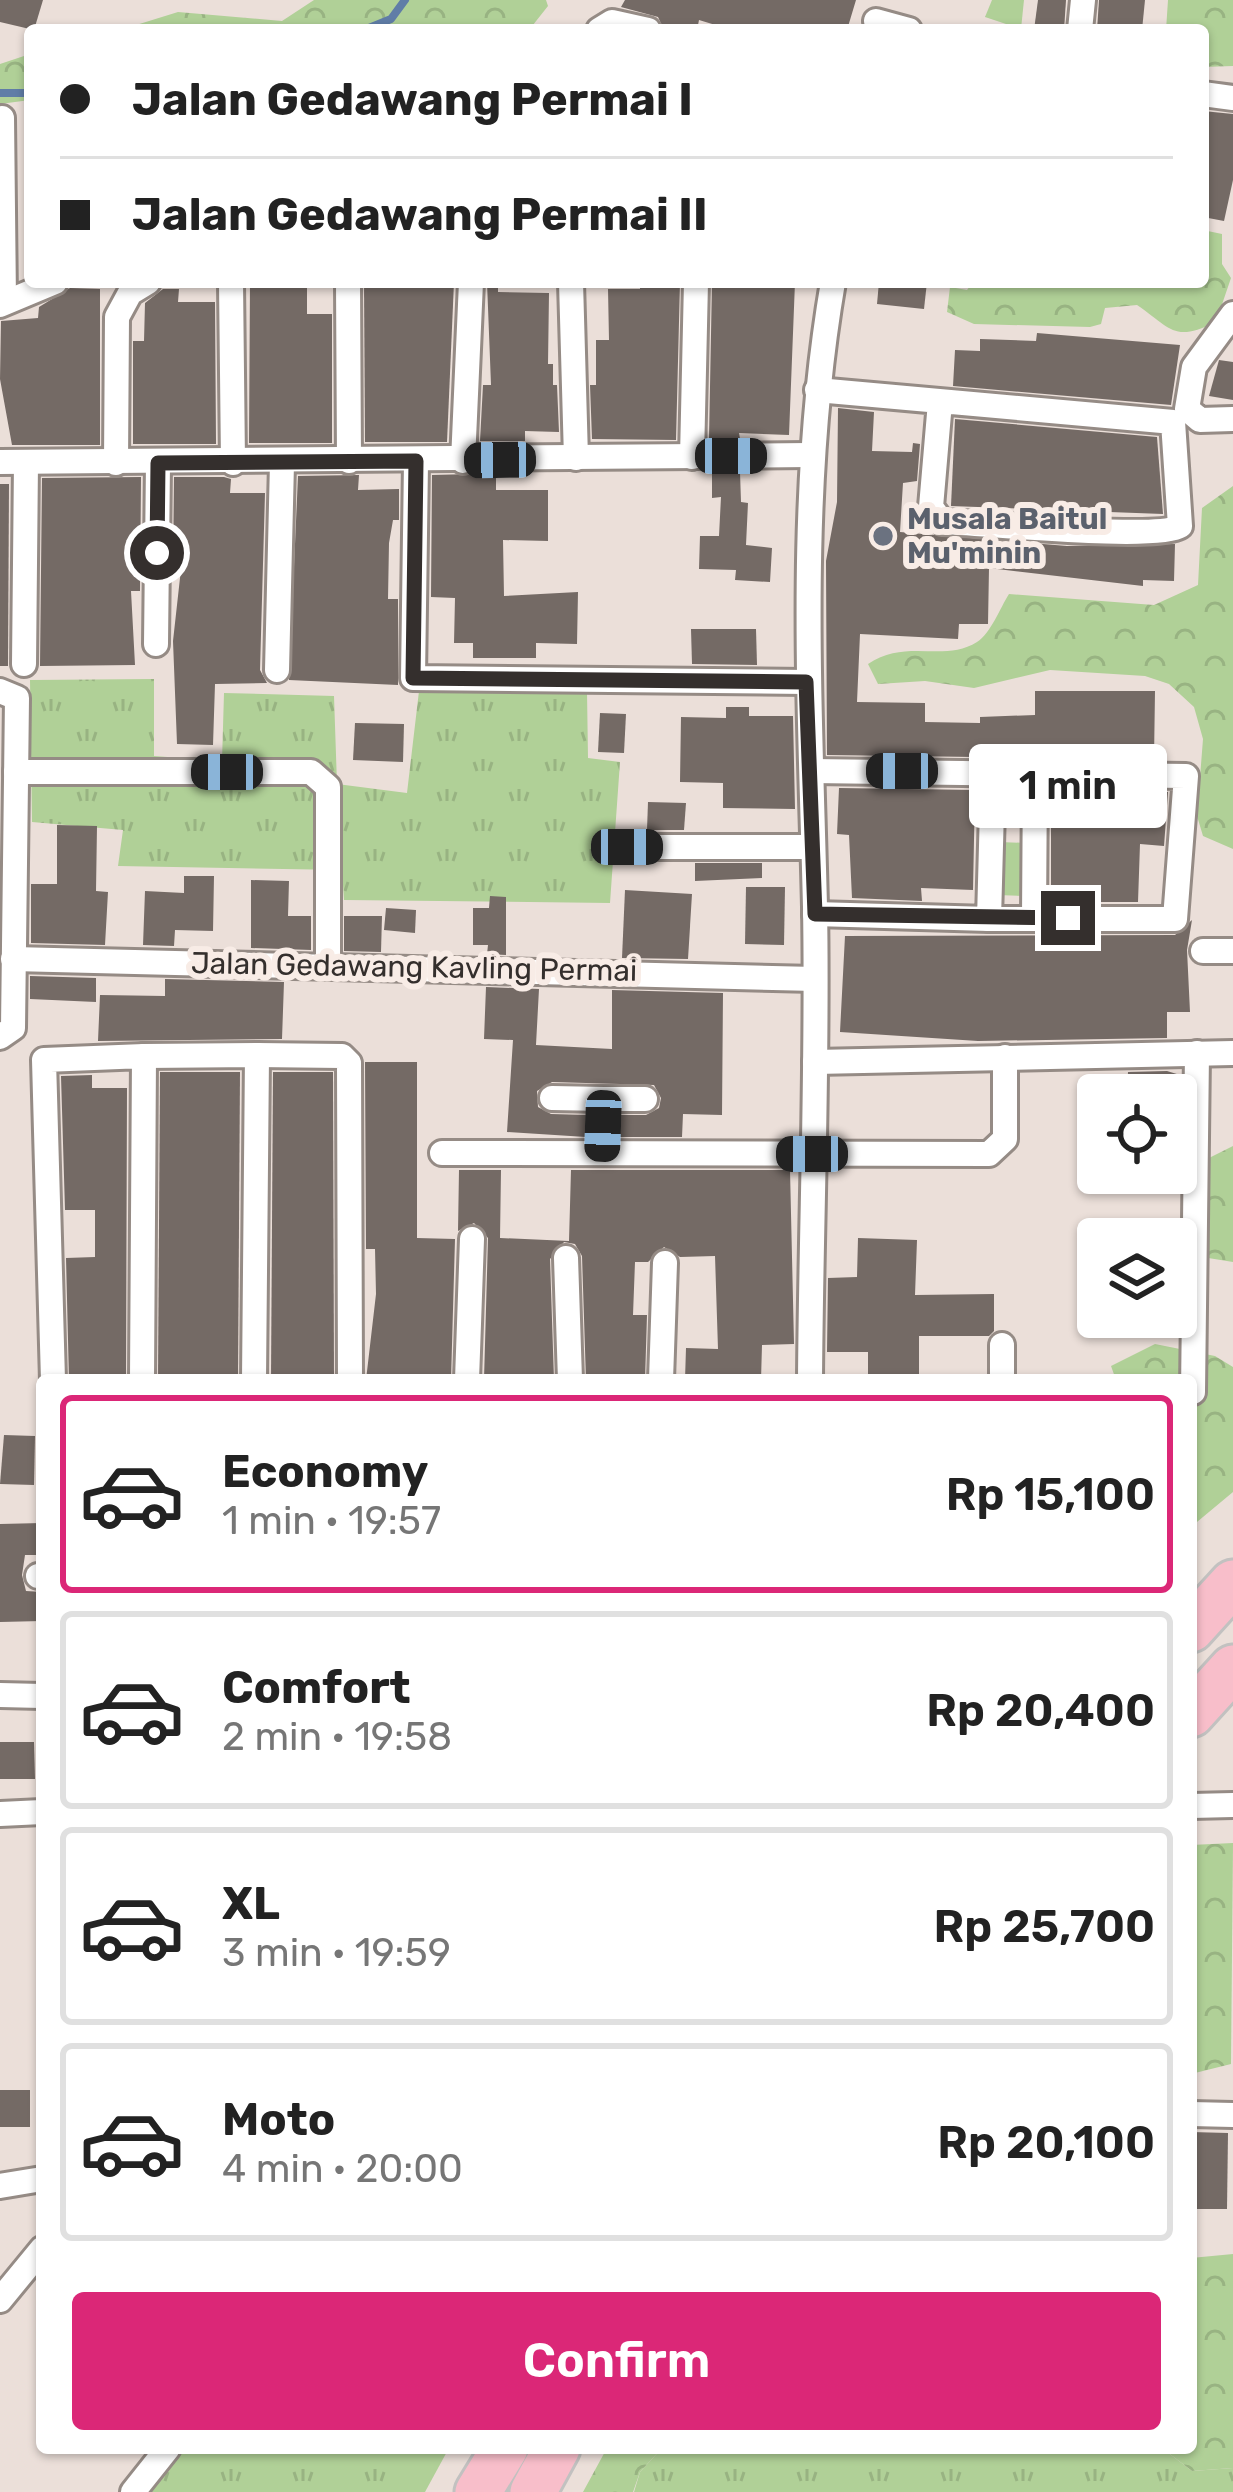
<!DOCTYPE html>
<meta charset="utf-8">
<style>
body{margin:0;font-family:Rubik,sans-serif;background:#f2f2f2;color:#222;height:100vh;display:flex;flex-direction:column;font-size:45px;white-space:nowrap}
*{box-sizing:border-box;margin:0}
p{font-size:39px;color:#767676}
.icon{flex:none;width:66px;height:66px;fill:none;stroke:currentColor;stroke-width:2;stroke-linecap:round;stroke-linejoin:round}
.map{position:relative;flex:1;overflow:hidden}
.side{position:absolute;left:36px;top:1374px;width:1161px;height:1080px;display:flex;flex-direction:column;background:#fff;border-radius:12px;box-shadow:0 3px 9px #0004}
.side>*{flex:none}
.hud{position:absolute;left:24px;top:24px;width:1185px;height:264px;border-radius:12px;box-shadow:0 3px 9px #0004;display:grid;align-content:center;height:264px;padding:0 36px;background:#fff}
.tools{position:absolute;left:1077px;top:1074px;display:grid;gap:24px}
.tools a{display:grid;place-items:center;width:120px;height:120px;border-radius:12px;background:#fff;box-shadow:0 3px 9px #0004;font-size:60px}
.end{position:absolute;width:54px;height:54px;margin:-27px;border:15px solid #342f2d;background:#fff;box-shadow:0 0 0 6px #fff}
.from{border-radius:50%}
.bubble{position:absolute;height:84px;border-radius:12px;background:#fff;box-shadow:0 3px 9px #0004;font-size:39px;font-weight:600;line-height:84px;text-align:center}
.car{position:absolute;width:36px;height:72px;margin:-36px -18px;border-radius:15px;box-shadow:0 0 9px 3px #0007;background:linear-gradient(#222 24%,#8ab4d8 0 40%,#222 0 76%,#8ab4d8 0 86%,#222 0)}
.hud b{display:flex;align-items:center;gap:42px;height:114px;font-size:45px}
.hud b+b{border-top:3px solid #e0e0e0}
.hud i{width:30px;height:30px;background:#222}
ul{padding:21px 0 0;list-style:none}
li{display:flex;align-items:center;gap:36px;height:198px;margin:0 24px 18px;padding:0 12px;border:6px solid #e0e0e0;border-radius:12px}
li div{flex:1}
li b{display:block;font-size:45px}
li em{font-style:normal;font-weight:600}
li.on{border-color:#db2777}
li>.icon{width:108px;height:108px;stroke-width:1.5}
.primary-button{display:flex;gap:24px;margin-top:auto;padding:24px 36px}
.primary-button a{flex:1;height:138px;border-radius:12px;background:#db2777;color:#fff;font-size:48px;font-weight:600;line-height:138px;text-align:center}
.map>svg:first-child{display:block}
.grass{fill:url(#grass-tufts)}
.forest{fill:url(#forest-crowns)}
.park{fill:#b0d097}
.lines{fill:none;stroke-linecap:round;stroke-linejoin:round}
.stream{stroke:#607da7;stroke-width:8}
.building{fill:#746a65}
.street-casing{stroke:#958b85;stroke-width:30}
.highway-casing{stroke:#c2c1c0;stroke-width:51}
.street{stroke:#fff;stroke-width:24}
.highway{stroke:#f8beca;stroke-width:45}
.route{stroke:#342f2d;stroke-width:15}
.worship-dot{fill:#6b7280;stroke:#f8ece6;stroke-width:4.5}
.labels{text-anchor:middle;stroke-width:12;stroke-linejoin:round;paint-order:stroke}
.worship-label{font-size:30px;font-weight:bold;fill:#5b616d;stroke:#f8ece6;text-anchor:start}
.street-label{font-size:30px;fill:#342f2d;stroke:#f8ece6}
</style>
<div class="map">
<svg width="1233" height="2492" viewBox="0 0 1233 2492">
<defs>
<pattern id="grass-tufts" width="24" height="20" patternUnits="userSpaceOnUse" patternTransform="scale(3)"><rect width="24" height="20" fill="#b0d097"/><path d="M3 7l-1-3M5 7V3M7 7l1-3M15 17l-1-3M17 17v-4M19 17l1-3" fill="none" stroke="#98b382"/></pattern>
<pattern id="forest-crowns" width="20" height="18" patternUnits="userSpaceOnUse" patternTransform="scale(3)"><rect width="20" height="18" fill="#b0d097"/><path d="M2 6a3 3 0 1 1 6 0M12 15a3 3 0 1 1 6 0" fill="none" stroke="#98b382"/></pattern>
</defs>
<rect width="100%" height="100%" fill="#ebdfd9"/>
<g class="grass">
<path d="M 154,679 L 154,756 L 222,761 L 224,693 L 334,696 L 337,784 L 407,793 L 419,691 L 587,691 L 588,758 L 620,762 L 610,903 L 344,900 L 342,870 L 118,866 L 123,830 L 32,822 L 30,680 Z"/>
<path d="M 168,2448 L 449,2448 L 425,2492 L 124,2492 Z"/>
<path d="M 662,2448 L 1162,2448 L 1192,2471 L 1233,2468 L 1233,2492 L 634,2492 L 640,2472 Z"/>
</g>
<g class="forest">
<path d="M 314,0 L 546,0 L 548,6 L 529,30 L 120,30 L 178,12 L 282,21 Z"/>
<path d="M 992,0 L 1024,0 L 1021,29 L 985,17 Z"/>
<path d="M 1168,0 L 1233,0 L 1233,66 L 1203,67 L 1203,30 L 1166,30 Z"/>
<path d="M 30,54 L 30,100 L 0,104 L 0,64 Z"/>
<path d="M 1203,230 L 1222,234 L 1222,264 L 1231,278 L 1216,322 C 1173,343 1171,328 1137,305 L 1105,308 L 1101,324 L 1090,327 L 974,324 L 947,312 L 950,287 L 967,290 L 973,282 L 1203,282 Z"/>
<path d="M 1233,486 L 1233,849 L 1203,836 L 1197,816 L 1203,739 L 1194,707 L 1169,684 L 1145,676 L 1050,670 L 974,688 L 925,681 L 878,684 L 868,664 C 906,638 944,663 977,642 C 991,633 1000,608 1009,594 L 1154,605 L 1198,585 L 1202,508 Z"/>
<path d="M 1233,1146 L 1233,1262 L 1202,1257 L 1203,1161 Z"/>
<path d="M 1155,1344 L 1215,1356 L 1233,1367 L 1233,1492 L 1191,1527 L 1191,1380 L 1116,1380 L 1111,1366 Z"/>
<path d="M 1233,1843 L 1231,2064 L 1191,2074 L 1191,1845 Z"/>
<path d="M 1233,2254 L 1233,2468 L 1192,2471 L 1162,2448 L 1191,2448 L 1191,2258 Z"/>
<path d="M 607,2448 L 662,2448 L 640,2472 L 633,2492 L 583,2492 Z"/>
</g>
<path class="park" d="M 999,842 L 1027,843 L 1025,896 L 997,895 Z"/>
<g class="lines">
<g class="stream">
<path d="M 364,30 L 391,19 L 405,0"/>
<path d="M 0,93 L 30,93"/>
</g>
</g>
<g class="building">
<path d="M 0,0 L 43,0 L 34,30 L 0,22 Z"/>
<path d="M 625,0 L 856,0 L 847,30 L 732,30 L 699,20 L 697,30 L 664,30 L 658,17 L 621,7 Z"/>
<path d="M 1038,0 L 1066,0 L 1064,30 L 1034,30 Z"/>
<path d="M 1099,0 L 1145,0 L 1142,30 L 1097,30 Z"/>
<path d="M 1203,111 L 1233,114 L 1233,180 L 1224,221 L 1203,217 Z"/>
<path d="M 250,282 L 307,282 L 307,314 L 332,314 L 332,443 L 249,443 Z"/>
<path d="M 364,282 L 454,282 L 447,442 L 365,442 Z"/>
<path d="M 487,282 L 498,282 L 498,292 L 549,293 L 548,364 L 553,364 L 553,385 L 557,385 L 559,432 L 525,431 L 525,441 L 480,441 L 483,385 L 491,385 Z"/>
<path d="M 640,282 L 680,282 L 676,440 L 592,439 L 590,385 L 596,385 L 596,340 L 609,340 L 608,289 L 640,289 Z"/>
<path d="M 712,282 L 795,282 L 789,435 L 739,433 L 740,439 L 709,439 Z"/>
<path d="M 879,282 L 927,282 L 924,309 L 877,304 Z"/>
<path d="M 70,288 L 100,289 L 100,445 L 12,445 L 0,379 L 1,321 L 38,318 L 39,307 Z"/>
<path d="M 163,289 L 179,289 L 178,302 L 215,302 L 216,444 L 133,444 L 133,341 L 144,341 L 145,303 Z"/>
<path d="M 1037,333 L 1180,345 L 1171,405 L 953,386 L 955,350 L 980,351 L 980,339 L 1036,341 Z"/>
<path d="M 1219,360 L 1233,362 L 1233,400 L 1209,396 Z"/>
<path d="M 838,408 L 874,412 L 872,451 L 912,452 L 913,443 L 920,444 L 917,481 L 903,483 L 900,532 L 1067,546 L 1175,544 L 1174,581 L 1143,580 L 1143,586 L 989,568 L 988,624 L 959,624 L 958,639 L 860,634 L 857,702 L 925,703 L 925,722 L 980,723 L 980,717 L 1035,715 L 1035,691 L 1155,691 L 1154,759 L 1043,758 L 1041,749 L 975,751 L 975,757 L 827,755 L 826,561 L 837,502 Z"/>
<path d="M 955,419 L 1157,437 L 1163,514 L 951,506 Z"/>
<path d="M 712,472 L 740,472 L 741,502 L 748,503 L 746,545 L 772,548 L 770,582 L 735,580 L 736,570 L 699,569 L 700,536 L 719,536 L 721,497 L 712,498 Z"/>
<path d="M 472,474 L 496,474 L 496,490 L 548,490 L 548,541 L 503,540 L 504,596 L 578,592 L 577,644 L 536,643 L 536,658 L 473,658 L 473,643 L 454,643 L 455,598 L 431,597 L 432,475 Z"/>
<path d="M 359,475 L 358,490 L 399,489 L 399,520 L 393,520 L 389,543 L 388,599 L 398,599 L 398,685 L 289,680 L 298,476 Z"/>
<path d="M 141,477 L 140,591 L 131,591 L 135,665 L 40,666 L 42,478 Z"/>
<path d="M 174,477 L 224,477 L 231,479 L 230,493 L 265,493 L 260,670 L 267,683 L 215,684 L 213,745 L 177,744 L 173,641 L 181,569 L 173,569 Z"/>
<path d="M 0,484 L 9,484 L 8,666 L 0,666 Z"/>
<path d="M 691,629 L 756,629 L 757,665 L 692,664 Z"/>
<path d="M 726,707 L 749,707 L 749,716 L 793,716 L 795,809 L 723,808 L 723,783 L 680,782 L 681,717 L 726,718 Z"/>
<path d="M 600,713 L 626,714 L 624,753 L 598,752 Z"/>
<path d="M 355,723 L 404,724 L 403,762 L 353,760 Z"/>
<path d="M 839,788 L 975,790 L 973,890 L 921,888 L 922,901 L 852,898 L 849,835 L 837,834 Z"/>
<path d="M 1051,791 L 1168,792 L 1164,846 L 1140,844 L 1138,902 L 1051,902 Z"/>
<path d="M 648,802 L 686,803 L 684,830 L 647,830 Z"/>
<path d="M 57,825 L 97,826 L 96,891 L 108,892 L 105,945 L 31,943 L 31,884 L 57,884 Z"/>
<path d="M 695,863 L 762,863 L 762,878 L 695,881 Z"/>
<path d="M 184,876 L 214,876 L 213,931 L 175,930 L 174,946 L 143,945 L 145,891 L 184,893 Z"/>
<path d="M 251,880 L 289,881 L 288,916 L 311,916 L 311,950 L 251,948 Z"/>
<path d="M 746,887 L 785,887 L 784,945 L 745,944 Z"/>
<path d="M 625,890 L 692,894 L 688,959 L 622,958 Z"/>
<path d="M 490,896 L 506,897 L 506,955 L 487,954 L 488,945 L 473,945 L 473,908 L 489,908 Z"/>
<path d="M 386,908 L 416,910 L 415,933 L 384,930 Z"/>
<path d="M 344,916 L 382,916 L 381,952 L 344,951 Z"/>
<path d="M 1192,920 L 1187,950 L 1190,1012 L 1167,1012 L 1167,1038 L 978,1041 L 840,1032 L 845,936 L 1175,935 Z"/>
<path d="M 30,976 L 96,978 L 96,1002 L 30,999 Z"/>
<path d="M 165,979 L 284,982 L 282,1039 L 98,1041 L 100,995 L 165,996 Z"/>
<path d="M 486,987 L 539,989 L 536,1045 L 612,1049 L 612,990 L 723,993 L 722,1115 L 683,1114 L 682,1137 L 619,1137 L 620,1115 L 646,1115 L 659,1108 L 661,1098 L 654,1085 L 552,1082 L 537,1091 L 538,1107 L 551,1114 L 587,1115 L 586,1137 L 507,1132 L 513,1040 L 484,1039 Z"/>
<path d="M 365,1062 L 417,1062 L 417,1238 L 455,1239 L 451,1380 L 366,1380 L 376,1294 L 375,1249 L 366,1249 Z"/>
<path d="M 1167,1071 L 1180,1075 L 1180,1095 L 1127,1095 L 1128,1072 Z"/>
<path d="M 160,1072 L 240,1072 L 238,1380 L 158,1380 Z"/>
<path d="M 273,1072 L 333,1072 L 334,1380 L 271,1380 Z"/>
<path d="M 92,1075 L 92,1088 L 127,1088 L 126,1380 L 69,1380 L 66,1258 L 95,1257 L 95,1210 L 65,1210 L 61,1076 Z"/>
<path d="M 459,1170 L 501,1170 L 500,1238 L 569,1241 L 571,1170 L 790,1170 L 794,1344 L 762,1345 L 761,1380 L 685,1380 L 686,1348 L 718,1349 L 715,1256 L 680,1257 L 664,1247 L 648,1262 L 635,1262 L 633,1315 L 647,1315 L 645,1380 L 586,1380 L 582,1256 L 575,1244 L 564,1242 L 550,1259 L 554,1380 L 484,1380 L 488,1238 L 474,1223 L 458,1231 Z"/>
<path d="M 858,1238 L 917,1240 L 915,1295 L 994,1294 L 994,1331 L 989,1336 L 919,1336 L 919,1380 L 868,1380 L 868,1352 L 827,1352 L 828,1278 L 857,1277 Z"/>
<path d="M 4,1435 L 35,1436 L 34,1485 L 0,1484 Z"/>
<path d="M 42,1523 L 42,1555 L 25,1555 L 22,1575 L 26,1591 L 42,1592 L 42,1621 L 0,1622 L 0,1524 Z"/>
<path d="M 0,1742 L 34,1742 L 35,1779 L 0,1779 Z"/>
<rect x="0" y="2090" width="30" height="37"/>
<path d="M 1191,2132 L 1228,2133 L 1227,2209 L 1191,2209 Z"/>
</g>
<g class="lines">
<g class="street-casing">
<g id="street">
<path d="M 876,21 L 909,30"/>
<path d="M 599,30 L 612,22 L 648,30"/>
<path d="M 1080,30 L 1083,0"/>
<path d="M 1203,94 L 1233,98"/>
<path d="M 2,118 L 4,301"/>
<path d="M 231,282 L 233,463"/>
<path d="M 348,282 L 349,461"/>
<path d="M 571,282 L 576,458"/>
<path d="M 0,305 L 55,282"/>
<path d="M 1233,314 L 1194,367 L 1187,409 L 1200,420 L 1233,419"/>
<path d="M 817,390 L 1173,422 L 1180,526 C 1157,541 983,523 942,522 L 931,507 L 940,402"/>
<path d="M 692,457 L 696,282"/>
<path d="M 463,461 L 471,282"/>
<path d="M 0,462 L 809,455"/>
<path d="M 416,462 L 413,678 L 806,682"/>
<path d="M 116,463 L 117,317 L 130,293 L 148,282"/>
<path d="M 156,644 L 158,463"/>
<path d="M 24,664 L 26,462"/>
<path d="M 277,670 L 282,463"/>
<path d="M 0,691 L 17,698 L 13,1028 L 0,1037"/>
<path d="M 812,771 L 1186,776 L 1175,919 L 989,919"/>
<path d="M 16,772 L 311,772 L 328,787 L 328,963"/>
<path d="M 627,847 L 813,847"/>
<path d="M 815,914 L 989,919 L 993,772"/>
<path d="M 1034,917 L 1035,772"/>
<path d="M 1203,951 L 1233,951"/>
<path d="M 13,959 L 815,979"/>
<path d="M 257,1055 L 342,1056 L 349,1063 L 350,1380"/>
<path d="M 144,1056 L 257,1055 L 254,1380"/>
<path d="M 815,1062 L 1233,1053"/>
<path d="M 552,1098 L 604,1099 L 602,1153"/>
<path d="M 604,1099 L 645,1099"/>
<path d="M 442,1153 L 989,1154 L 1005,1139 L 1005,1057"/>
<path d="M 566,1258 L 570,1380"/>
<path d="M 53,1380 L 44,1060 L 144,1056 L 142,1380"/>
<path d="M 467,1380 L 472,1239"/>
<path d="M 661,1380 L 665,1263"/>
<path d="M 810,1380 C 811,1223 818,1065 815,907 C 810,697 797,491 833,282"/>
<path d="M 1002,1380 L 1002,1345"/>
<path d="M 1193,1392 L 1197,1053"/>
<path d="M 38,1576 L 42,1576"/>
<path d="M 0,1695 L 42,1696"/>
<path d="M 1191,1806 L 1233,1805"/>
<path d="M 0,1814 L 42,1812"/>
<path d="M 1191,2114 L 1233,2115"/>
<path d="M 0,2186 L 42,2179"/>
<path d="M 0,2300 L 42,2249"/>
<path d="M 133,2492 L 168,2448"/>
</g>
</g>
<g class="highway-casing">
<g id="highway">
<path d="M 1191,1629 L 1233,1583"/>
<path d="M 1191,1714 L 1233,1668"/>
<path d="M 478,2492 L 505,2448"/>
<path d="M 533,2492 L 557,2448"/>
</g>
</g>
<use href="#street" class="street"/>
<use href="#highway" class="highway"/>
</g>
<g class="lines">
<path class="route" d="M 157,553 L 158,463 L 416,461 L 413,678 L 806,682 L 815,914 L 1068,918"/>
</g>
<circle class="worship-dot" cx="883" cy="536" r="12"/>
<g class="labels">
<g class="worship-label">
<text x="907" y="529">Musala Baitul<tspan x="907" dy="34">Mu'minin</tspan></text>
</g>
<g class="street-label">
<text transform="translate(414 967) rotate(1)" y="10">Jalan Gedawang Kavling Permai</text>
</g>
</g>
</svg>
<div class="tools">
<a><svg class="icon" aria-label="locate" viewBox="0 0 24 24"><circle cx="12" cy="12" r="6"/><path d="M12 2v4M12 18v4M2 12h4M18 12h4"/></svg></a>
<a><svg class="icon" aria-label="layers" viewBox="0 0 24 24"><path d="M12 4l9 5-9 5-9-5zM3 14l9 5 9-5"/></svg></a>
</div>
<i class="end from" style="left:157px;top:553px"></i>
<i class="end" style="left:1068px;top:918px"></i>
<div class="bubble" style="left:969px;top:744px;width:198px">1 min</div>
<i class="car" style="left:731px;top:456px;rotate:90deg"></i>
<i class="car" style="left:500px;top:460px;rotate:269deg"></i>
<i class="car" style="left:902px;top:771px;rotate:270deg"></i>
<i class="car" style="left:227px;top:772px;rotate:270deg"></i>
<i class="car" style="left:627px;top:847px;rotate:90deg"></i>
<i class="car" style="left:603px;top:1126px;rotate:182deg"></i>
<i class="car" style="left:812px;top:1154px;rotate:270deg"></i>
<div class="hud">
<b><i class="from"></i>Jalan Gedawang Permai I</b>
<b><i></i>Jalan Gedawang Permai II</b>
</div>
<section class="side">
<ul>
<li class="on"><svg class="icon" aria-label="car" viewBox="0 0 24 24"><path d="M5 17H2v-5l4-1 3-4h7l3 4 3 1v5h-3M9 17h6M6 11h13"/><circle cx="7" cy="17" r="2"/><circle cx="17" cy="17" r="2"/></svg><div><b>Economy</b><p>1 min · 19:57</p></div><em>Rp 15,100</em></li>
<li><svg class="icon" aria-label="car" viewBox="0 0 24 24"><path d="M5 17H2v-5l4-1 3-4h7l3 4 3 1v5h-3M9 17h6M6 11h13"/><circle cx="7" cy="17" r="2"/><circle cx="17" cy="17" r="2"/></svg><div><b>Comfort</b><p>2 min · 19:58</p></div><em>Rp 20,400</em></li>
<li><svg class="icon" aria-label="car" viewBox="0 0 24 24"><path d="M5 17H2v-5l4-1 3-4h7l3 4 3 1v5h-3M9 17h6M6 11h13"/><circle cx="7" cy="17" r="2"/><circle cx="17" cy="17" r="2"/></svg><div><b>XL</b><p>3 min · 19:59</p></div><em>Rp 25,700</em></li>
<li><svg class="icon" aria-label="car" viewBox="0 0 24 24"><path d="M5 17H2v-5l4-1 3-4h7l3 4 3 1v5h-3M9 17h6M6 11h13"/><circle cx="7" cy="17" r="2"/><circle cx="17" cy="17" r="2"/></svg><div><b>Moto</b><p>4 min · 20:00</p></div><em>Rp 20,100</em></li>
</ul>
<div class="primary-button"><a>Confirm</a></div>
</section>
</div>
